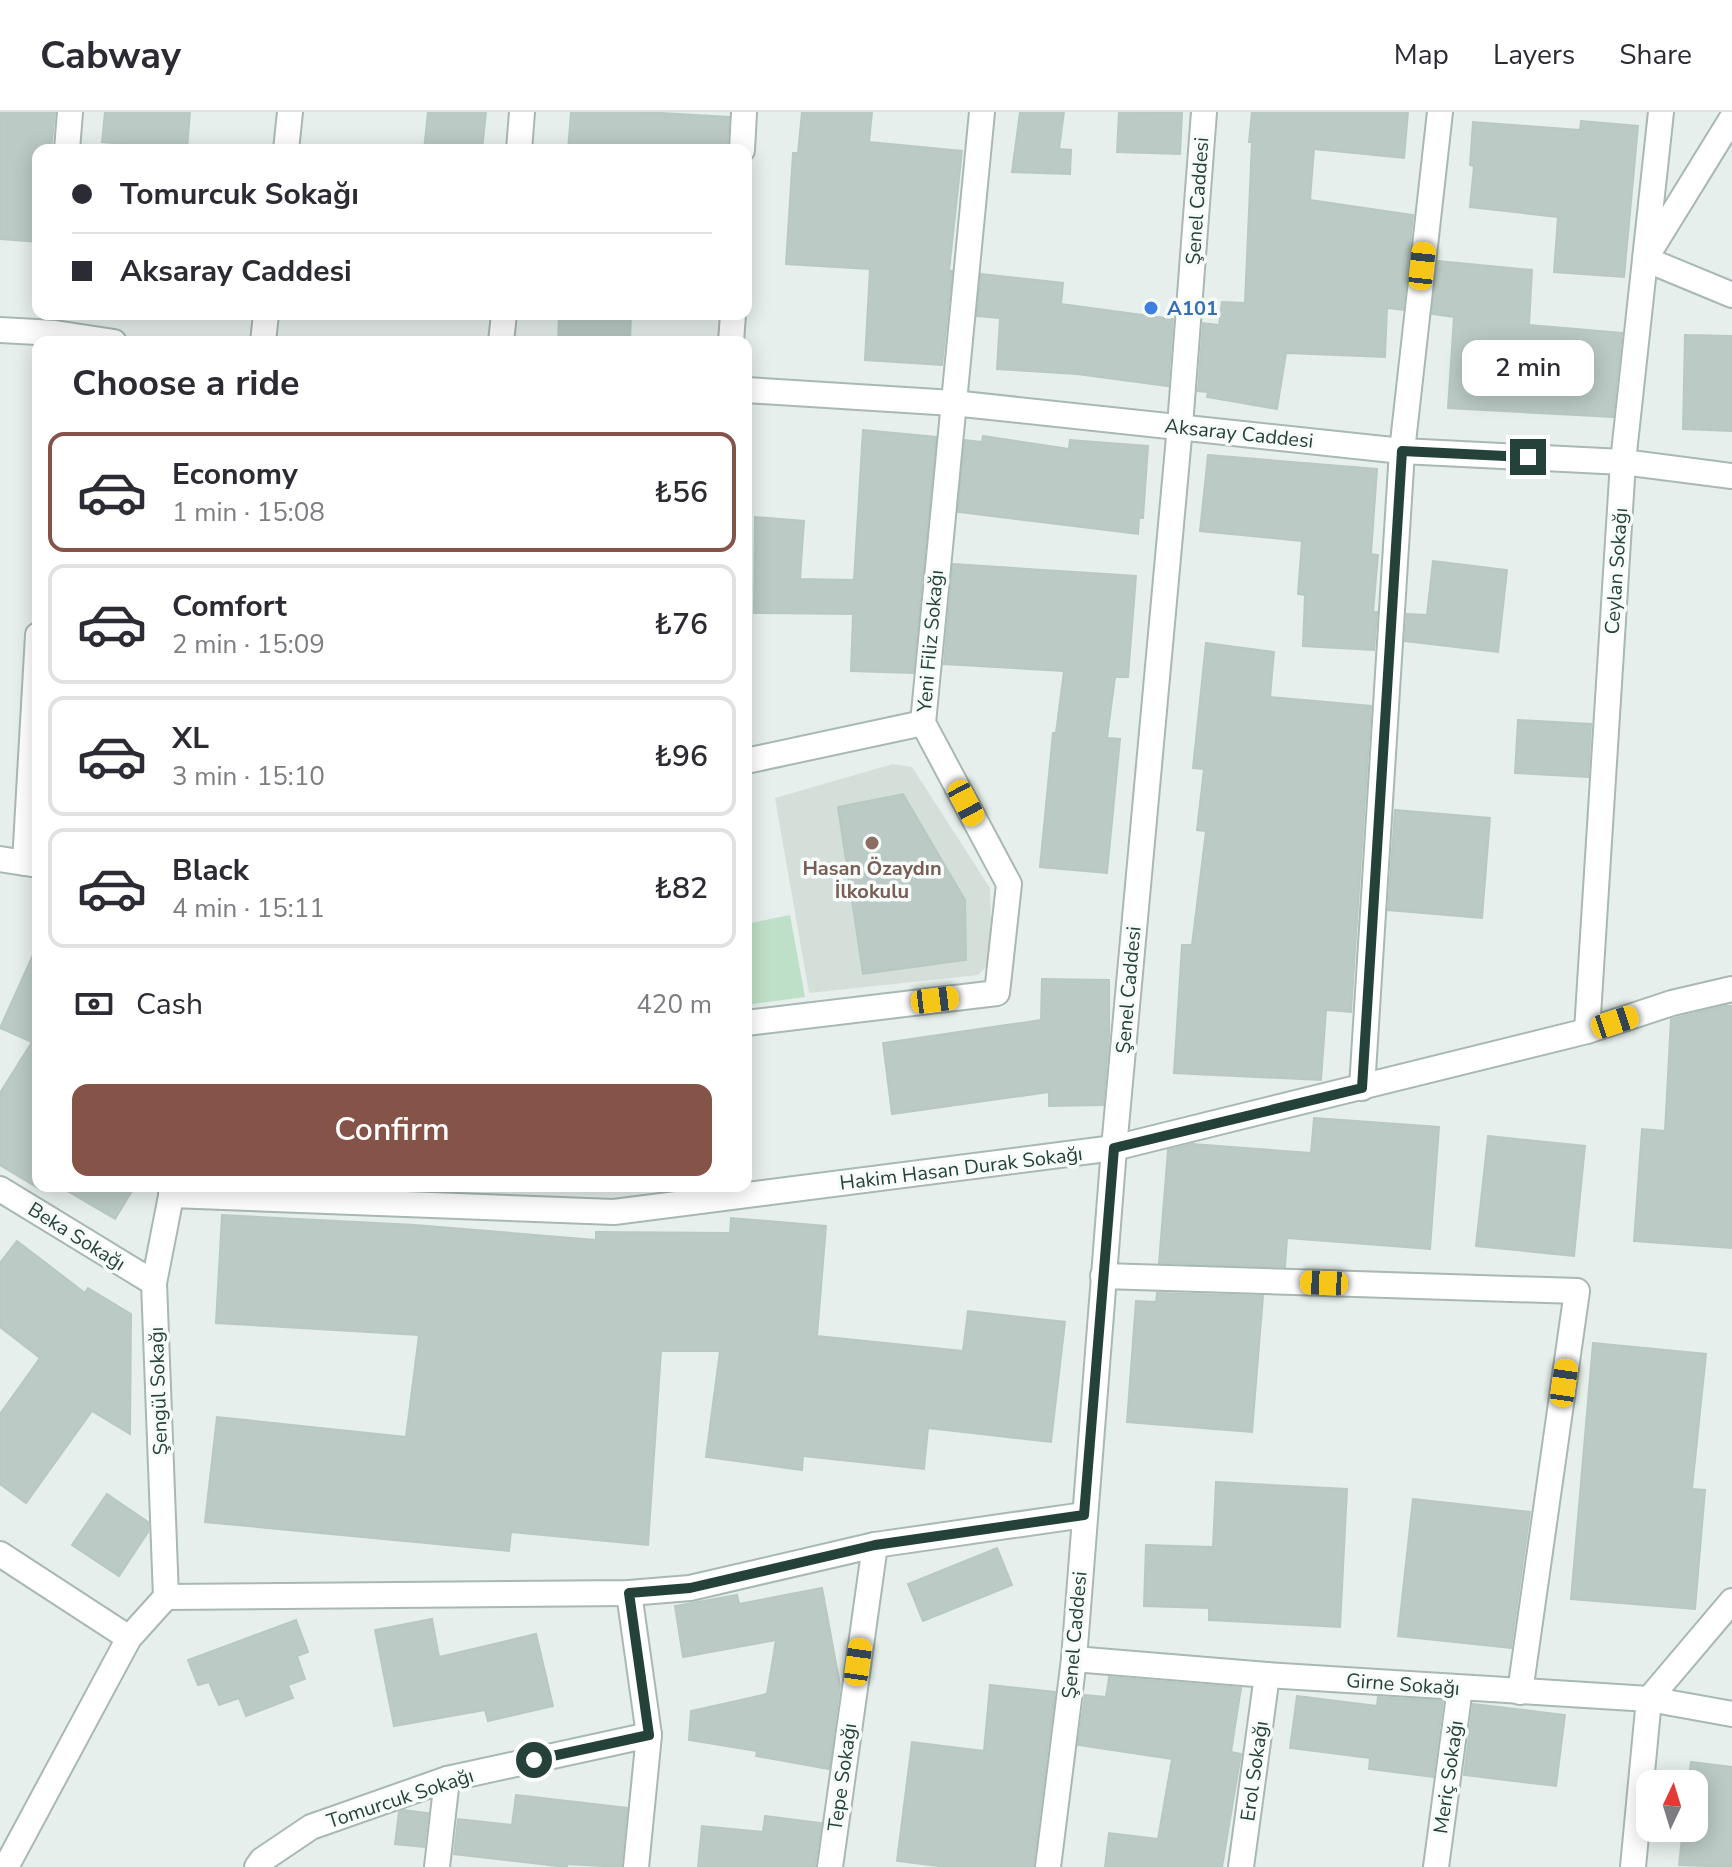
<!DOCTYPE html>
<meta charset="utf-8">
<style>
body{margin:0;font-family:"Nunito Sans",sans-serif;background:#f7f7f7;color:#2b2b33;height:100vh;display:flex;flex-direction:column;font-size:30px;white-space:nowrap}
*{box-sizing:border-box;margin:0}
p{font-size:26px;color:#7c7c81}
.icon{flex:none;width:44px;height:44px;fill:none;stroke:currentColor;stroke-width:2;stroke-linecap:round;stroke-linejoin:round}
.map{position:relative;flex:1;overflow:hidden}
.sheet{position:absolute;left:32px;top:224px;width:720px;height:856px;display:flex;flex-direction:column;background:#fff;border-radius:16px;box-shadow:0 4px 20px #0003}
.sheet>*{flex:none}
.guide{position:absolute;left:32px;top:32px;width:720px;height:176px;border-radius:16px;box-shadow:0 4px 20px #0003;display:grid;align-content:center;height:176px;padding:0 40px;background:#fff}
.needle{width:52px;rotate:4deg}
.tools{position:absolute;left:1636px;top:1658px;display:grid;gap:16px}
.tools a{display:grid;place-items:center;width:72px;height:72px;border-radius:16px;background:#fff;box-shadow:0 4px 20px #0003;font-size:40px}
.end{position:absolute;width:36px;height:36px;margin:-18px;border:10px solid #24423a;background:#fff;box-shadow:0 0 0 4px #fff}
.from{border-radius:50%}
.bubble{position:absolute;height:56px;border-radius:16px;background:#fff;box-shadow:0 4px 20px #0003;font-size:26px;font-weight:600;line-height:56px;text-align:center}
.car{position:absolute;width:24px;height:48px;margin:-24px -12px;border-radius:10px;box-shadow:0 0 6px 2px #0007;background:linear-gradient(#f5c518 24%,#345 0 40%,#f5c518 0 76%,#345 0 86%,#f5c518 0)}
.guide b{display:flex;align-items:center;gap:28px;height:76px;font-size:30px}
.guide b+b{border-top:2px solid #e1e1e2}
.guide i{width:20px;height:20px;background:#2b2b33}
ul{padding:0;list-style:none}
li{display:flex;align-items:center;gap:24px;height:120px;margin:0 16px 12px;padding:0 24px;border:4px solid #e1e1e2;border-radius:16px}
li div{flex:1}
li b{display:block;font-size:30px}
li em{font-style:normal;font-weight:600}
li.selected{border-color:#855347}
li>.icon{width:72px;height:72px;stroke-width:1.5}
h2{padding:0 40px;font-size:36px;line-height:96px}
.pay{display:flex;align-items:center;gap:20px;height:88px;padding:0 40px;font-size:30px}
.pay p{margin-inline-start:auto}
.primary-button{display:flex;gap:16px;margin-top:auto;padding:16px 40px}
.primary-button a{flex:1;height:92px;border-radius:16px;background:#855347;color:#fff;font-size:32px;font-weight:600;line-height:92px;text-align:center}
header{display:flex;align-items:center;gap:48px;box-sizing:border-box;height:112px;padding:0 40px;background:#fff;border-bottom:2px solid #e1e1e2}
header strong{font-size:38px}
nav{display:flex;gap:44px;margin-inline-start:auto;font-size:28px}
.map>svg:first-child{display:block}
.built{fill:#d4dfda}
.green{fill:#bfe0c8}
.building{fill:#bbcac4;stroke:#b8c9c2;stroke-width:2}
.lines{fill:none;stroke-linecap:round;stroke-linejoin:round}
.minor-casing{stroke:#a8b8b2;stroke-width:28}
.minor{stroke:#fff;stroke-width:24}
.route{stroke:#24423a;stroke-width:10}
.shop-dot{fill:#3f7fe0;stroke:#f7fbf9;stroke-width:3}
.education-dot{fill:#8d6e63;stroke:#f7fbf9;stroke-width:3}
.labels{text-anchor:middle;stroke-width:7;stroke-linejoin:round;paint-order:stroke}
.street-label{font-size:20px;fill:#24423a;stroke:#f7fbf9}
.shop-label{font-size:20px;font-weight:bold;fill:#366cbe;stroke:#f7fbf9;text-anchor:start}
.education-label{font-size:20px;font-weight:bold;fill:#785e54;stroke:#f7fbf9}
</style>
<header>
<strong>Cabway</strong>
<nav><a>Map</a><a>Layers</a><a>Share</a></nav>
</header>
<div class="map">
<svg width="1732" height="1755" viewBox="0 0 1732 1755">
<rect width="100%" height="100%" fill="#e6efeb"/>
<path class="built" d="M 893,652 L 912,655 L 990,776 L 992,849 L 978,863 L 809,881 L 775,686 Z"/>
<path class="green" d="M 790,803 L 805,885 L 746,893 L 746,812 Z"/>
<g class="building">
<path d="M 0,0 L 55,0 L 51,38 L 38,38 L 38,130 L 0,127 Z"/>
<path d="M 105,0 L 190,0 L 187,37 L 102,30 Z"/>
<path d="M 428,0 L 486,0 L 482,38 L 424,38 Z"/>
<path d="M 571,0 L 644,0 L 729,5 L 727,38 L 568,38 Z"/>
<path d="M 802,0 L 872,0 L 869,30 L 962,39 L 949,159 L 952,159 L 942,253 L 865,248 L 870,157 L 786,152 L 793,41 L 798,41 Z"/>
<path d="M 1020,0 L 1064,0 L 1059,37 L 1071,38 L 1070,62 L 1012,60 Z"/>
<path d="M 1119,0 L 1182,1 L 1180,42 L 1117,40 Z"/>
<path d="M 1252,0 L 1408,0 L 1404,46 L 1314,37 L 1310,88 L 1413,103 L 1403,198 L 1387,196 L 1385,245 L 1286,241 L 1277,297 L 1207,285 L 1208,280 L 1198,279 L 1203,211 L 1219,213 L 1222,190 L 1245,191 L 1252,30 L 1249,30 Z"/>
<path d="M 1581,9 L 1638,14 L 1624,165 L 1554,160 L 1558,105 L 1470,95 L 1474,54 L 1470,53 L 1473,10 L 1580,18 Z"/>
<path d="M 1438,149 L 1532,158 L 1529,213 L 1622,221 L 1613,305 L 1448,296 L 1454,205 L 1432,202 Z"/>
<path d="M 981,162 L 1063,171 L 1061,192 L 1173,207 L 1168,274 L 1077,262 L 997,257 L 1000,206 L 977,204 Z"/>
<path d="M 559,202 L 631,202 L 630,230 L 558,230 Z"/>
<path d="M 1685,223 L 1732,224 L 1732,319 L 1683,317 Z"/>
<path d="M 863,318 L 936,325 L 913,561 L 851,559 L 853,502 L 754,501 L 755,405 L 804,409 L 800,467 L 854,468 Z"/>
<path d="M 983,324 L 1069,337 L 1070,328 L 1148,334 L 1143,406 L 1139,406 L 1138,422 L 958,400 L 965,328 L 982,330 Z"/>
<path d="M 1208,343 L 1377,357 L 1371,442 L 1378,443 L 1373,500 L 1377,500 L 1374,538 L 1303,534 L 1305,483 L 1298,482 L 1302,429 L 1200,419 Z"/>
<path d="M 1433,449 L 1507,458 L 1498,540 L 1405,529 L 1407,502 L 1427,503 Z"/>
<path d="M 953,452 L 1136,464 L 1128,565 L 1115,565 L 1107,626 L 1120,627 L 1107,761 L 1040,755 L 1053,621 L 1056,621 L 1064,559 L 944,552 Z"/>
<path d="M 1206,531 L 1274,540 L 1270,585 L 1371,594 L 1351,900 L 1326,898 L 1321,968 L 1174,961 L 1182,833 L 1192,833 L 1206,719 L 1197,718 L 1204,657 L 1193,656 Z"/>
<path d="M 1518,608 L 1591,612 L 1588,665 L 1515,661 Z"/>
<path d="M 903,682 L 965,788 L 966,848 L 863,862 L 838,695 Z"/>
<path d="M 1395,698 L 1490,706 L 1482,806 L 1388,798 Z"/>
<path d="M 38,832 L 38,1076 L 0,1053 L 0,981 L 32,930 L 0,916 Z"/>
<path d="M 1042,867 L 1109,868 L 1109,924 L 1103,993 L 1049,994 L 1049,980 L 892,1002 L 883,931 L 1041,908 Z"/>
<path d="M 1725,894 L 1732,894 L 1732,1136 L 1634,1129 L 1642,1017 L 1665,1019 L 1671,907 Z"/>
<path d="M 1314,1006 L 1439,1015 L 1430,1137 L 1287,1126 L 1285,1155 L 1159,1151 L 1168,1038 L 1192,1032 L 1311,1041 Z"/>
<path d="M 1488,1024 L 1585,1034 L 1574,1144 L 1476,1134 Z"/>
<path d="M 59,1074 L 135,1074 L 115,1107 Z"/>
<path d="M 222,1103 L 415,1113 L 596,1128 L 596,1120 L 730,1121 L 731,1106 L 826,1114 L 817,1224 L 963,1239 L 968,1199 L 1065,1210 L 1051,1330 L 928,1316 L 924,1357 L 803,1344 L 802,1358 L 706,1345 L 720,1239 L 661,1239 L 648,1433 L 511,1420 L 509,1439 L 205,1410 L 217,1305 L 406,1325 L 419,1223 L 216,1211 Z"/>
<path d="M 17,1129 L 85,1181 L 88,1176 L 131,1202 L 130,1322 L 92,1299 L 26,1391 L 0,1372 L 0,1302 L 40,1246 L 0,1215 L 0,1151 Z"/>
<path d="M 1157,1181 L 1263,1184 L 1252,1320 L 1127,1310 L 1136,1189 L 1156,1190 Z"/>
<path d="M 1593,1231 L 1706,1242 L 1692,1377 L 1705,1378 L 1695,1497 L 1571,1487 Z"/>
<path d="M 1216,1370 L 1347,1377 L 1340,1515 L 1209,1508 L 1209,1496 L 1144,1494 L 1146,1433 L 1213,1435 Z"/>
<path d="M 107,1382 L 148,1410 L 148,1420 L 119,1464 L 72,1433 Z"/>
<path d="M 1413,1387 L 1530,1400 L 1511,1536 L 1398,1524 Z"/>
<path d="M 997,1436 L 1012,1473 L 923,1509 L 908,1472 Z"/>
<path d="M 822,1476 L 840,1573 L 829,1657 L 756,1644 L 757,1639 L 689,1628 L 691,1599 L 767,1582 L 776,1528 L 683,1545 L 675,1494 L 737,1483 L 739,1492 Z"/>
<path d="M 432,1507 L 439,1545 L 536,1522 L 553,1594 L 488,1609 L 485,1598 L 394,1614 L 375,1518 Z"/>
<path d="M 296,1508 L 308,1540 L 297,1544 L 305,1567 L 288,1573 L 293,1586 L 246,1604 L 239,1586 L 219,1593 L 209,1570 L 198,1573 L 188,1548 Z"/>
<path d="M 1109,1565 L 1241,1576 L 1231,1640 L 1241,1642 L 1222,1755 L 1105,1755 L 1109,1721 L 1158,1727 L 1172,1647 L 1078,1633 L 1085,1583 L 1106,1585 Z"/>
<path d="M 990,1573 L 1055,1580 L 1033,1755 L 947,1755 L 897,1749 L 912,1630 L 984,1639 Z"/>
<path d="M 1297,1584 L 1377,1594 L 1378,1585 L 1443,1589 L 1433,1665 L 1369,1657 L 1370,1646 L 1290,1636 Z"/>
<path d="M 1473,1592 L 1565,1603 L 1556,1674 L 1464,1663 Z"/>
<path d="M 1691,1650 L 1732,1655 L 1732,1755 L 1679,1753 L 1683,1716 L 1694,1716 L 1694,1672 L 1688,1672 Z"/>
<path d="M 516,1683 L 627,1696 L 621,1755 L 567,1752 L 567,1755 L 454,1742 L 458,1707 L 512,1713 Z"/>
<path d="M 403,1698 L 428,1701 L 424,1735 L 395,1732 L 399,1700 Z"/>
<path d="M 765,1704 L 821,1711 L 815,1755 L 698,1755 L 702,1714 L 763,1720 Z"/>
</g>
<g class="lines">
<g class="minor-casing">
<g id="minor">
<path d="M 1732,6 L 1645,147 L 1732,183"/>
<path d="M 67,38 L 70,0"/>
<path d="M 286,38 L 290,0"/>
<path d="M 519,38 L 522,0"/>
<path d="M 742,38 L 744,0"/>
<path d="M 0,218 L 55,221 L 114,230"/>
<path d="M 263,230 L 266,202"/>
<path d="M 501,230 L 504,202"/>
<path d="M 731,230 L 733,202"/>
<path d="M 746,278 L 953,291 L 1402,339 L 1623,350 L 1732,364"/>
<path d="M 746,649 L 923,611"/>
<path d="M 0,747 L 38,753"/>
<path d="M 25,751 L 38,523"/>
<path d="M 746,911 L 997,881 L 1009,772 L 923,611 L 982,0"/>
<path d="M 1587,919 L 1623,350 L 1661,0"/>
<path d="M 1362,976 L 1402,339 L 1440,0"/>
<path d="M 0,1077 L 154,1171"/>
<path d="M 171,1083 L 614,1100 L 1114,1036 L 1587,919 L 1672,891 L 1732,877"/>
<path d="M 1103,1164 L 1577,1179 L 1520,1580"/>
<path d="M 0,1442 L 129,1526"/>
<path d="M 629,1481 L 649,1623 L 636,1755"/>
<path d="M 166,1485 L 154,1171 L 173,1074"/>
<path d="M 1074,1547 L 1267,1563 L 1649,1587 L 1732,1602"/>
<path d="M 6,1755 L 129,1526 L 166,1485 L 629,1481 L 690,1476 L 875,1433 L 1084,1403"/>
<path d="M 257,1755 L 262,1748 L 311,1715 L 447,1667 L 649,1623"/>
<path d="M 437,1755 L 447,1667"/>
<path d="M 830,1755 L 875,1433"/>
<path d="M 1048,1755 L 1074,1547 L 1114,1036 L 1180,314 L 1204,0"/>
<path d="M 1241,1755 L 1267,1563"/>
<path d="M 1436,1755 L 1460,1576"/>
<path d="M 1633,1755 L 1649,1587 L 1732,1489"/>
</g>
</g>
<use href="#minor" class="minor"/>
</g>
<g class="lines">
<path class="route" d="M 534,1648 L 649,1623 L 629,1481 L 690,1476 L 875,1433 L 1084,1403 L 1114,1036 L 1362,976 L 1402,339 L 1528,345"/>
</g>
<circle class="shop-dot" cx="1151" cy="196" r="8"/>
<circle class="education-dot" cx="872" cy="731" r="8"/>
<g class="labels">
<g class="street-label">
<text transform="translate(1197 89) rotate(-86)" y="7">Şenel Caddesi</text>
<text transform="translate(1239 321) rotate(6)" y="7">Aksaray Caddesi</text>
<text transform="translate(1616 459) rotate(-86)" y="7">Ceylan Sokağı</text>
<text transform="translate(930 529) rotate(-85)" y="7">Yeni Filiz Sokağı</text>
<text transform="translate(1128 878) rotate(-85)" y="7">Şenel Caddesi</text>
<text transform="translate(961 1056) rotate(-7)" y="7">Hakim Hasan Durak Sokağı</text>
<text transform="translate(77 1124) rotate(32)" y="7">Beka Sokağı</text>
<text transform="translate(158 1279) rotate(-92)" y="7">Şengül Sokağı</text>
<text transform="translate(1074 1523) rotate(-85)" y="7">Şenel Caddesi</text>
<text transform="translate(1403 1572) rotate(4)" y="7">Girne Sokağı</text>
<text transform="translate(1254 1659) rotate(-82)" y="7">Erol Sokağı</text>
<text transform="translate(842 1665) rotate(-82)" y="7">Tepe Sokağı</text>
<text transform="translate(1448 1665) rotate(-82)" y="7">Meriç Sokağı</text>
<text transform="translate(400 1686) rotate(-18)" y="7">Tomurcuk Sokağı</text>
</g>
<g class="shop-label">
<text x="1167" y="203">A101</text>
</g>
<g class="education-label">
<text x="872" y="763">Hasan Özaydın<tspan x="872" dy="23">İlkokulu</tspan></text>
</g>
</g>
</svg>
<div class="tools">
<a><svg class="needle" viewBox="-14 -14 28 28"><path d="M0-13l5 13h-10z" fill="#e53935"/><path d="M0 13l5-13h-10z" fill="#7c7c81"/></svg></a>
</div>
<i class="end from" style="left:534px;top:1648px"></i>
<i class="end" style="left:1528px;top:345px"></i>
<div class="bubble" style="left:1462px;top:228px;width:132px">2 min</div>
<i class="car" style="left:1422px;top:154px;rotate:6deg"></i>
<i class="car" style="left:966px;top:691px;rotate:152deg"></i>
<i class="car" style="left:935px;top:888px;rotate:83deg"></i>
<i class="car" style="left:1615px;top:910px;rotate:72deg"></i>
<i class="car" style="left:1324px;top:1171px;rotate:272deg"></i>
<i class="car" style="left:1564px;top:1271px;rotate:8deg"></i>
<i class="car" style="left:858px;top:1550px;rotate:8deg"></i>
<div class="guide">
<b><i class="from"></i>Tomurcuk Sokağı</b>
<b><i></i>Aksaray Caddesi</b>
</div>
<section class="sheet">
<h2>Choose a ride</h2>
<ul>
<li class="selected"><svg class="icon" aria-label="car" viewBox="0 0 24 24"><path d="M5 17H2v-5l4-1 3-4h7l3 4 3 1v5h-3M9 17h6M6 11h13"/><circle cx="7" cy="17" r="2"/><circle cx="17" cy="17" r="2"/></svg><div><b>Economy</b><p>1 min · 15:08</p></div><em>₺56</em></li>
<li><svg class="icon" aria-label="car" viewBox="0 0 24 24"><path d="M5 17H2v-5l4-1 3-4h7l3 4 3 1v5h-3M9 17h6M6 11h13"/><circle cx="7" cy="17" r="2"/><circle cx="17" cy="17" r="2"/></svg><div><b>Comfort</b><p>2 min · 15:09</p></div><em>₺76</em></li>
<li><svg class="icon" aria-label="car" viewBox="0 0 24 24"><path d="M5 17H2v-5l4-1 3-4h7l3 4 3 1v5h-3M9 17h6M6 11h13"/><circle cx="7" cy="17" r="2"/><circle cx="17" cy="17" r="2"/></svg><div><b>XL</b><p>3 min · 15:10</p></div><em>₺96</em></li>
<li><svg class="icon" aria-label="car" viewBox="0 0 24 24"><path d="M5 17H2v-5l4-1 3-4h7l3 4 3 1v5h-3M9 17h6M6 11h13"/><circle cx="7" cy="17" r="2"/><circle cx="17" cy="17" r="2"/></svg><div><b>Black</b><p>4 min · 15:11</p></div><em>₺82</em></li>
</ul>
<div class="pay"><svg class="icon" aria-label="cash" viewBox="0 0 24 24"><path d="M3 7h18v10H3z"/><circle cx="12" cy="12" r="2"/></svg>Cash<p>420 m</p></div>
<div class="primary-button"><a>Confirm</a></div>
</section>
</div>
